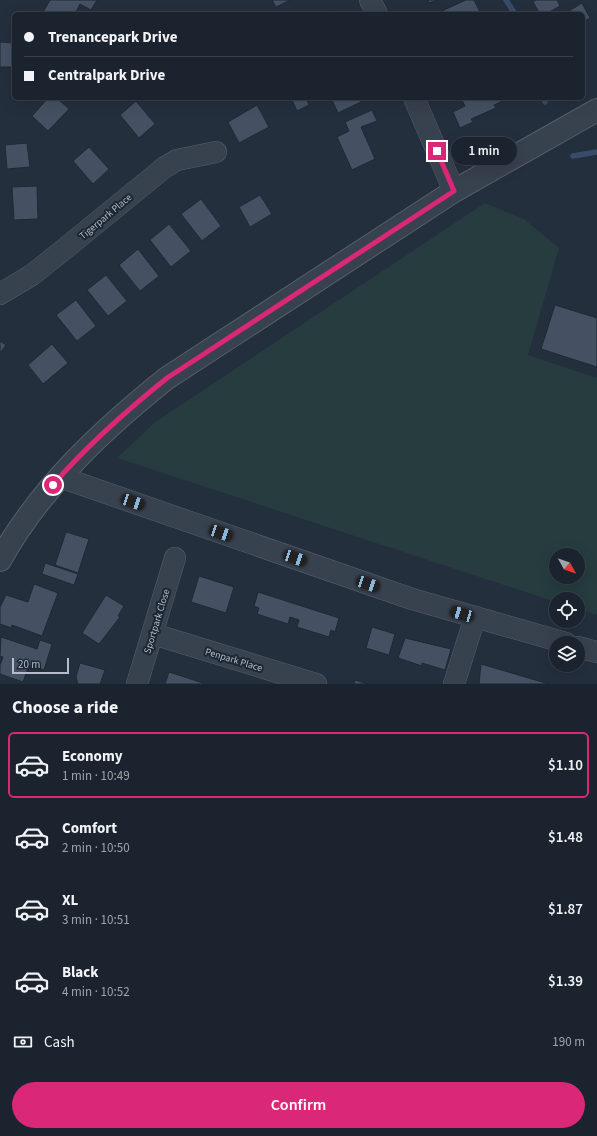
<!DOCTYPE html>
<meta charset="utf-8">
<style>
body{margin:0;font-family:"Source Sans 3",sans-serif;background:#242b36;color:#f1f3f6;height:100vh;display:flex;flex-direction:column;font-size:15px;white-space:nowrap}
*{box-sizing:border-box;margin:0}
p{font-size:13px;color:#a0a4aa}
.icon{flex:none;width:22px;height:22px;fill:none;stroke:currentColor;stroke-width:2;stroke-linecap:round;stroke-linejoin:round}
.map{position:relative;height:684px;overflow:hidden}
.sheet{display:flex;flex-direction:column;background:#1b232e;flex:1}
.sheet>*{flex:none}
.top-card{position:absolute;left:12px;top:12px;width:573px;height:88px;border-radius:6px;box-shadow:0 4px 16px #0002,0 0 0 1px #39404a;display:grid;align-content:center;height:88px;padding:0 12px;background:#1b232e}
.needle{width:26px;rotate:130deg}
.tools{position:absolute;left:549px;top:548px;display:grid;gap:8px}
.tools a{display:grid;place-items:center;width:36px;height:36px;border-radius:50%;background:#1b232e;box-shadow:0 4px 16px #0002,0 0 0 1px #39404a;font-size:20px}
.scale{position:absolute;left:12px;bottom:10px;width:57px;box-sizing:border-box;padding-left:4px;border:2px solid #b4bcc9;border-top:0;font-size:11px;line-height:14px;white-space:nowrap;color:#b4bcc9;-webkit-text-stroke:3px #1d2633;paint-order:stroke}
.end{position:absolute;width:18px;height:18px;margin:-9px;border:5px solid #db2777;background:#fff;box-shadow:0 0 0 2px #fff}
.from{border-radius:50%}
.bubble{position:absolute;height:28px;border-radius:14px;background:#1b232e;box-shadow:0 4px 16px #0002,0 0 0 1px #39404a;font-size:13px;font-weight:600;line-height:28px;text-align:center}
.car{position:absolute;width:12px;height:24px;margin:-12px -6px;border-radius:5px;box-shadow:0 0 3px 1px #0007;background:linear-gradient(#222 24%,#8ab4d8 0 40%,#222 0 76%,#8ab4d8 0 86%,#222 0)}
.top-card b{display:flex;align-items:center;gap:14px;height:38px;font-size:15px}
.top-card b+b{border-top:1px solid #39404a}
.top-card i{width:10px;height:10px;background:#f1f3f6}
ul{padding:0;list-style:none}
li{display:flex;align-items:center;gap:12px;height:66px;margin:0 8px 6px;padding:0 4px;border:2px solid transparent;border-radius:6px}
li div{flex:1}
li b{display:block;font-size:15px}
li em{font-style:normal;font-weight:600}
li.selected{border-color:#db2777}
li>.icon{width:36px;height:36px;stroke-width:1.5}
h2{padding:0 12px;font-size:18px;line-height:48px}
.pay{display:flex;align-items:center;gap:10px;height:44px;padding:0 12px;font-size:15px}
.pay p{margin-inline-start:auto}
.cta{display:flex;gap:8px;margin-top:auto;padding:8px 12px}
.cta a{flex:1;height:46px;border-radius:24px;background:#db2777;color:#fff;font-size:16px;font-weight:600;line-height:46px;text-align:center}
.map>svg:first-child{display:block}
.green{fill:#263c3f;fill-rule:evenodd}
.lines{fill:none;stroke-linecap:round;stroke-linejoin:round}
.stream{stroke:#394c67;stroke-width:5.5}
.building{fill:#455162;stroke:#1f2835}
.minor-casing{stroke:#565f6c;stroke-width:22}
.tertiary-casing{stroke:#565f6c;stroke-width:24}
.minor{stroke:#38414e;stroke-width:21}
.tertiary{stroke:#38414e;stroke-width:22}
.route{stroke:#db2777;stroke-width:5}
.labels{text-anchor:middle;stroke-width:4;stroke-linejoin:round;paint-order:stroke}
.street-label{font-size:10px;fill:#b4bcc9;stroke:#1d2633}
</style>
<div class="map">
<svg width="597" height="684" viewBox="0 0 597 684">
<rect width="100%" height="100%" fill="#242f3e"/>
<path class="green" d="M 485,203 L 524,219 L 559,248 L 528,355 L 597,378 L 597,615 L 578,609 L 578,599 L 556,599 L 556,602 L 117,458 L 154,423 ZM 556,555 L 578,555 L 578,577 L 556,577 Z"/>
<g class="lines">
<g class="stream">
<path d="M 506,0 L 515,14"/>
<path d="M 544,98 L 545,102"/>
<path d="M 573,156 L 597,152"/>
</g>
</g>
<g class="building">
<path d="M 50,0 L 97,0 L 91,10 L 80,4 L 75,14 L 42,14 Z"/>
<path d="M 272,0 L 290,0 L 276,7 Z"/>
<path d="M 428,0 L 437,0 L 429,3 Z"/>
<path d="M 466,0 L 474,0 L 480,12 L 476,14 L 435,14 Z"/>
<path d="M 536,0 L 557,0 L 560,6 L 546,14 L 540,14 L 533,2 Z"/>
<path d="M 582,3 L 590,18 L 583,22 L 583,14 L 564,14 Z"/>
<path d="M 331,10 L 332,14 L 323,14 Z"/>
<path d="M 0,42 L 14,43 L 14,67 L 0,67 Z"/>
<path d="M 48,98 L 57,98 L 69,109 L 48,131 L 32,116 Z"/>
<path d="M 291,98 L 306,98 L 309,105 L 297,111 Z"/>
<path d="M 331,98 L 359,98 L 361,102 L 338,113 Z"/>
<path d="M 461,98 L 501,98 L 503,101 L 494,105 L 496,108 L 471,119 L 473,122 L 460,128 L 453,112 L 465,106 Z"/>
<path d="M 508,98 L 518,98 L 510,102 Z"/>
<path d="M 136,101 L 155,124 L 139,138 L 120,115 Z"/>
<path d="M 257,105 L 269,127 L 239,143 L 228,122 Z"/>
<path d="M 372,110 L 377,121 L 361,127 L 375,159 L 352,170 L 337,137 L 349,131 L 345,122 Z"/>
<path d="M 27,143 L 30,167 L 7,169 L 5,145 Z"/>
<path d="M 89,147 L 109,169 L 93,184 L 73,161 Z"/>
<path d="M 37,186 L 38,219 L 14,220 L 12,187 Z"/>
<path d="M 260,195 L 272,214 L 250,227 L 239,207 Z"/>
<path d="M 201,199 L 221,226 L 202,241 L 181,214 Z"/>
<path d="M 169,224 L 191,251 L 171,267 L 150,240 Z"/>
<path d="M 138,249 L 159,276 L 140,291 L 119,265 Z"/>
<path d="M 106,275 L 127,301 L 108,316 L 87,290 Z"/>
<path d="M 76,300 L 96,326 L 77,341 L 56,315 Z"/>
<path d="M 555,305 L 597,318 L 597,367 L 541,349 Z"/>
<path d="M 0,341 L 6,345 L 0,353 Z"/>
<path d="M 52,344 L 68,363 L 43,384 L 28,365 Z"/>
<path d="M 66,532 L 89,539 L 78,573 L 55,565 Z"/>
<path d="M 45,563 L 78,574 L 74,585 L 42,574 Z"/>
<path d="M 199,576 L 234,587 L 226,613 L 191,602 Z"/>
<path d="M 34,584 L 58,593 L 42,636 L 12,625 L 11,628 L 0,624 L 0,607 L 6,595 L 28,602 Z"/>
<path d="M 258,592 L 339,618 L 335,632 L 331,630 L 329,637 L 297,627 L 299,620 L 290,617 L 288,624 L 257,614 L 259,608 L 254,606 Z"/>
<path d="M 106,595 L 124,606 L 118,616 L 120,617 L 99,644 L 82,633 Z"/>
<path d="M 372,627 L 395,634 L 389,655 L 366,648 Z"/>
<path d="M 1,637 L 37,649 L 40,640 L 52,644 L 44,670 L 29,665 L 23,682 L 0,674 L 0,665 L 3,657 L 0,656 Z"/>
<path d="M 405,638 L 451,649 L 445,670 L 422,663 L 422,666 L 398,658 Z"/>
<path d="M 80,663 L 105,670 L 100,684 L 78,684 L 76,677 Z"/>
<path d="M 481,664 L 549,684 L 479,684 Z"/>
<path d="M 169,672 L 203,683 L 203,684 L 165,684 Z"/>
<path d="M 355,680 L 368,684 L 354,684 Z"/>
</g>
<g class="lines">
<g class="minor-casing">
<g id="minor">
<path d="M 370,0 L 377,14"/>
<path d="M 414,98 L 454,191"/>
<path d="M 0,294 L 32,275 L 67,247 L 165,167 L 177,160 L 216,152"/>
<path d="M 60,477 L 412,599 L 566,643"/>
<path d="M 153,634 L 316,684"/>
<path d="M 578,647 L 597,652"/>
<path d="M 137,684 L 175,558"/>
<path d="M 454,684 L 475,617"/>
</g>
</g>
<g class="tertiary-casing">
<path id="tertiary" d="M 0,560 C 41,487 102,430 167,378 L 454,191 L 597,110"/>
</g>
<use href="#minor" class="minor"/>
<use href="#tertiary" class="tertiary"/>
</g>
<g class="lines">
<path class="route" d="M 53,485 C 87,445 126,411 167,378 L 454,191 L 437,151"/>
</g>
<g class="labels">
<g class="street-label">
<text transform="translate(105 216) rotate(-40)" y="4">Tigerpark Place</text>
<text transform="translate(156 621) rotate(-73)" y="4">Sportpark Close</text>
<text transform="translate(234 659) rotate(17)" y="4">Penpark Place</text>
</g>
</g>
</svg>
<div class="tools">
<a><svg class="needle" viewBox="-14 -14 28 28"><path d="M0-13l5 13h-10z" fill="#e53935"/><path d="M0 13l5-13h-10z" fill="#a0a4aa"/></svg></a>
<a><svg class="icon" aria-label="locate" viewBox="0 0 24 24"><circle cx="12" cy="12" r="6"/><path d="M12 2v4M12 18v4M2 12h4M18 12h4"/></svg></a>
<a><svg class="icon" aria-label="layers" viewBox="0 0 24 24"><path d="M12 4l9 5-9 5-9-5zM3 14l9 5 9-5"/></svg></a>
</div>
<div class="scale">20 m</div>
<i class="end from" style="left:53px;top:485px"></i>
<i class="end" style="left:437px;top:151px"></i>
<div class="bubble" style="left:451px;top:137px;width:66px">1 min</div>
<i class="car" style="left:133px;top:502px;rotate:109deg"></i>
<i class="car" style="left:221px;top:533px;rotate:109deg"></i>
<i class="car" style="left:295px;top:558px;rotate:109deg"></i>
<i class="car" style="left:368px;top:584px;rotate:109deg"></i>
<i class="car" style="left:462px;top:614px;rotate:286deg"></i>
<div class="top-card">
<b><i class="from"></i>Trenancepark Drive</b>
<b><i></i>Centralpark Drive</b>
</div>
</div>
<section class="sheet">
<h2>Choose a ride</h2>
<ul>
<li class="selected"><svg class="icon" aria-label="car" viewBox="0 0 24 24"><path d="M5 17H2v-5l4-1 3-4h7l3 4 3 1v5h-3M9 17h6M6 11h13"/><circle cx="7" cy="17" r="2"/><circle cx="17" cy="17" r="2"/></svg><div><b>Economy</b><p>1 min · 10:49</p></div><em>$1.10</em></li>
<li><svg class="icon" aria-label="car" viewBox="0 0 24 24"><path d="M5 17H2v-5l4-1 3-4h7l3 4 3 1v5h-3M9 17h6M6 11h13"/><circle cx="7" cy="17" r="2"/><circle cx="17" cy="17" r="2"/></svg><div><b>Comfort</b><p>2 min · 10:50</p></div><em>$1.48</em></li>
<li><svg class="icon" aria-label="car" viewBox="0 0 24 24"><path d="M5 17H2v-5l4-1 3-4h7l3 4 3 1v5h-3M9 17h6M6 11h13"/><circle cx="7" cy="17" r="2"/><circle cx="17" cy="17" r="2"/></svg><div><b>XL</b><p>3 min · 10:51</p></div><em>$1.87</em></li>
<li><svg class="icon" aria-label="car" viewBox="0 0 24 24"><path d="M5 17H2v-5l4-1 3-4h7l3 4 3 1v5h-3M9 17h6M6 11h13"/><circle cx="7" cy="17" r="2"/><circle cx="17" cy="17" r="2"/></svg><div><b>Black</b><p>4 min · 10:52</p></div><em>$1.39</em></li>
</ul>
<div class="pay"><svg class="icon" aria-label="cash" viewBox="0 0 24 24"><path d="M3 7h18v10H3z"/><circle cx="12" cy="12" r="2"/></svg>Cash<p>190 m</p></div>
<div class="cta"><a>Confirm</a></div>
</section>
